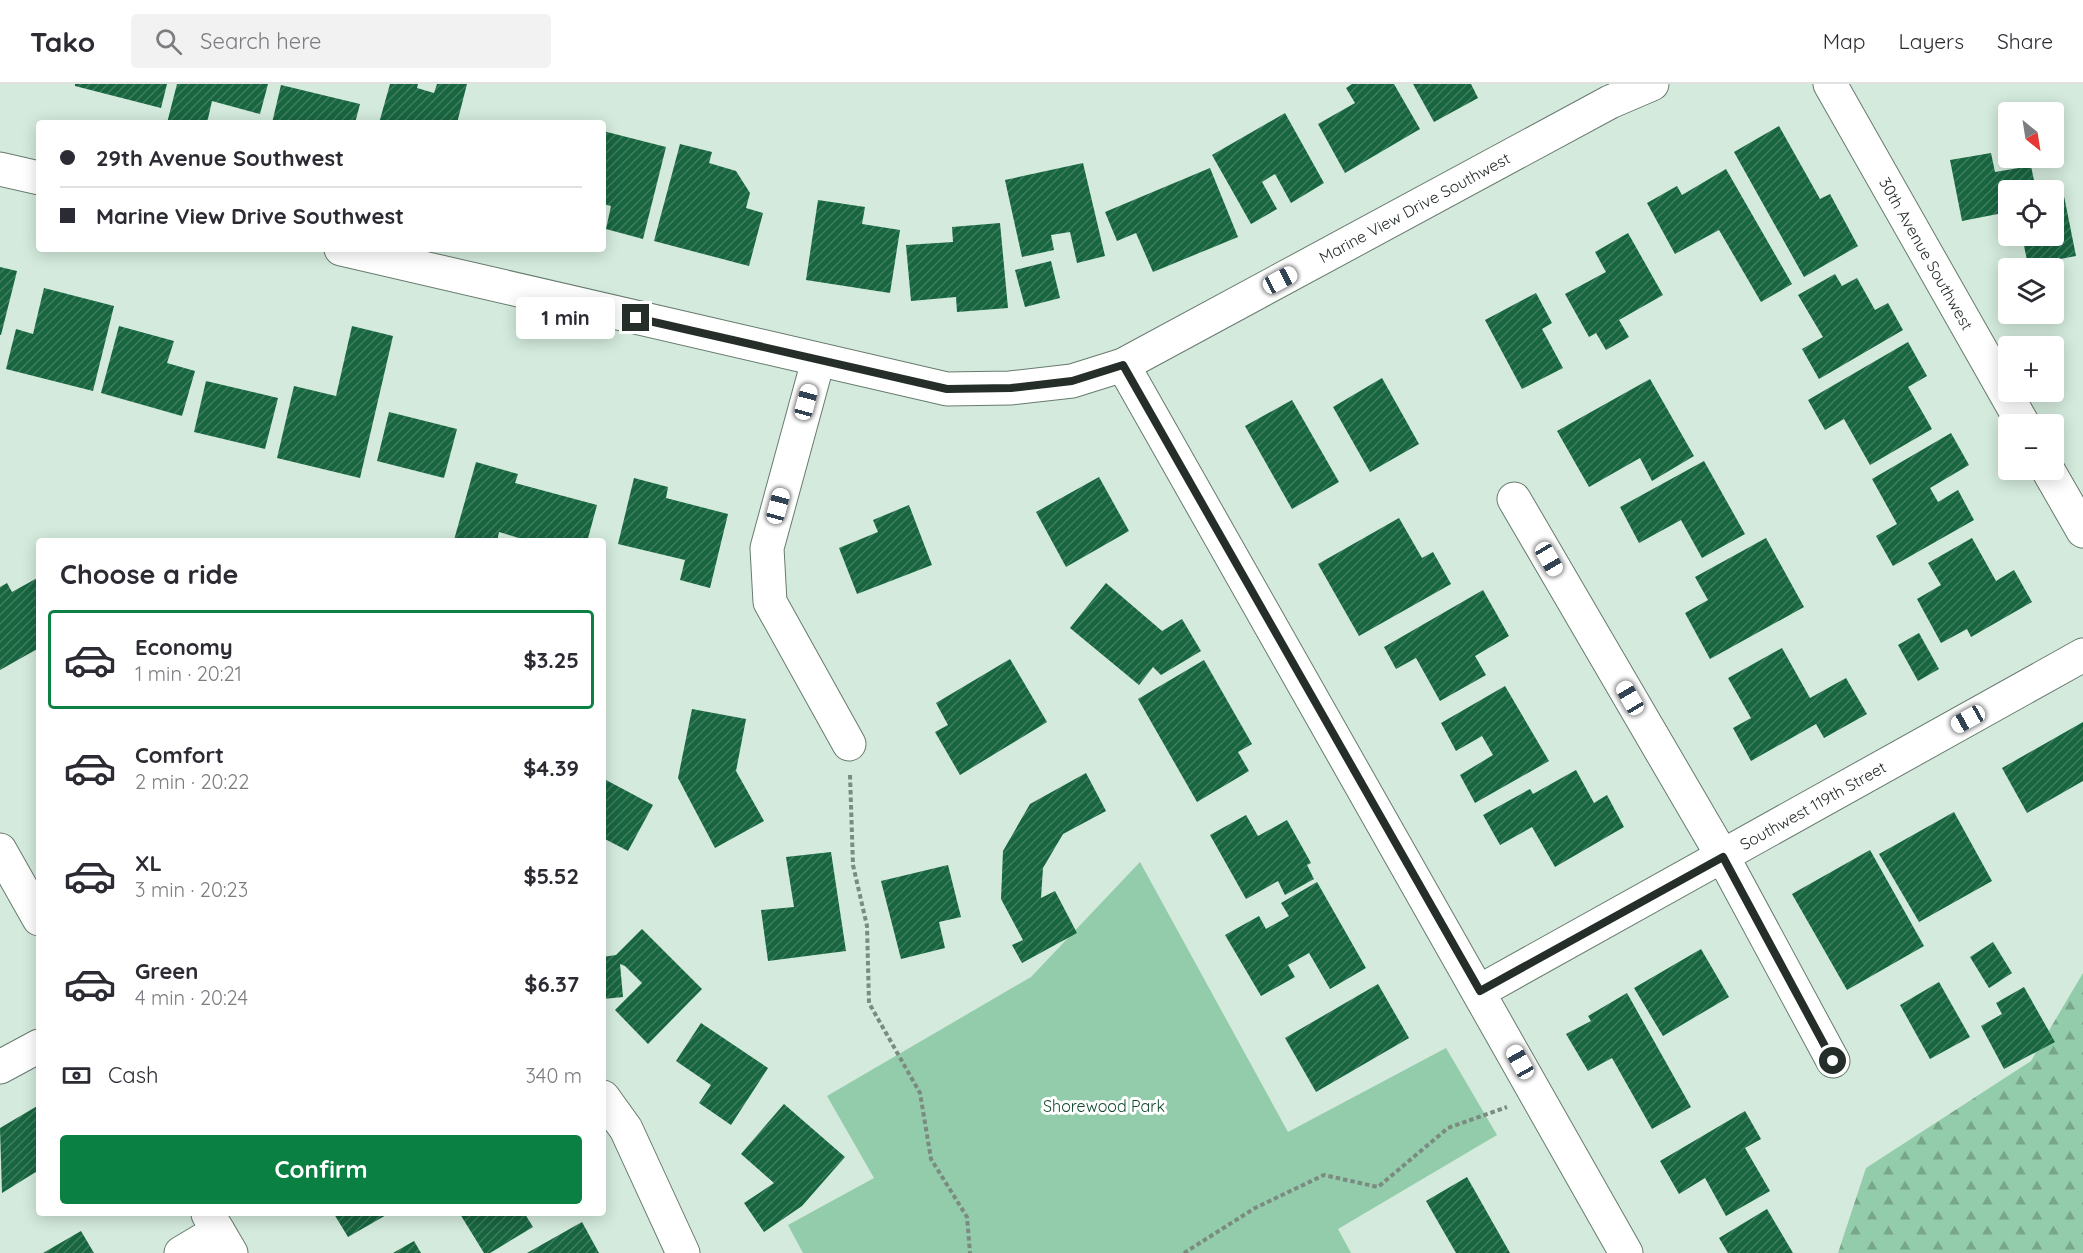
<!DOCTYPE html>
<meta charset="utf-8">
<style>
body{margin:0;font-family:Quicksand,sans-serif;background:#f2f2f3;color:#2b2b33;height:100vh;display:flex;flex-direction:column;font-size:22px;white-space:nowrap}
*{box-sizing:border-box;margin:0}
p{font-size:20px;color:#7c7c81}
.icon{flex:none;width:33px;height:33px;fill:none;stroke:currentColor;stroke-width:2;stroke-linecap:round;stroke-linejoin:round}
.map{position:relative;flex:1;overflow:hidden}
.details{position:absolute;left:36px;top:454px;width:570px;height:678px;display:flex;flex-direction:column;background:#fff;border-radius:6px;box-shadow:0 3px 15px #0003}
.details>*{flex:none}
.hud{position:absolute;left:36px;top:36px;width:570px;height:132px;border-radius:6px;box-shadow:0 3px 15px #0003;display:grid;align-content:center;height:132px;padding:0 24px;background:#fff}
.needle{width:39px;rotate:150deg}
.controls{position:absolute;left:1998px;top:18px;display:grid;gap:12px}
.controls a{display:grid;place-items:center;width:66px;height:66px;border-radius:6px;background:#fff;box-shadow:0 3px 15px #0003;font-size:30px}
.end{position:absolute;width:27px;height:27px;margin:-14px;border:8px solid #262e29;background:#fff;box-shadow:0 0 0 3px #fff}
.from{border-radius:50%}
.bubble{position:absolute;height:42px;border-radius:6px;background:#fff;box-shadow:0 3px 15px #0003;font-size:20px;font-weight:700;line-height:42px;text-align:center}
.car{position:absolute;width:18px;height:36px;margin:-18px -9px;border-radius:8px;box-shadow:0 0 4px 2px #0007;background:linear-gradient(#fff 24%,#345 0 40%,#fff 0 76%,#345 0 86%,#fff 0)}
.hud b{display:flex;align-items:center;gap:21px;height:57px;font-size:22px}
.hud b+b{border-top:2px solid #e1e1e2}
.hud i{width:15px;height:15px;background:#2b2b33}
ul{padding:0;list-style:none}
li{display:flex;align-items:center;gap:18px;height:99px;margin:0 12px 9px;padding:0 12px;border:3px solid transparent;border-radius:6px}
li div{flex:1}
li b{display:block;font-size:22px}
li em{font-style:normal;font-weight:700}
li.on{border-color:#0b8043}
li>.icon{width:54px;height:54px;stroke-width:1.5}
h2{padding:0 24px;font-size:27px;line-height:72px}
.pay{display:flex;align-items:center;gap:15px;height:66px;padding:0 24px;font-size:22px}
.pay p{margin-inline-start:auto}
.cta{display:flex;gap:12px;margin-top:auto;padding:12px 24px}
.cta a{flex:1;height:69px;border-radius:6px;background:#0b8043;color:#fff;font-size:24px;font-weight:700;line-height:69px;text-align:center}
header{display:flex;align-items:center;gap:36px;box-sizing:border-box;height:84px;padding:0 30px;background:#fff;border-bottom:2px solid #e1e1e2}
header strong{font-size:28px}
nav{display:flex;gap:33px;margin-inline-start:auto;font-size:21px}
.search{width:420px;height:54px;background:#f2f2f3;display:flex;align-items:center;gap:15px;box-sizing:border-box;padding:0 21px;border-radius:6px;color:#7c7c81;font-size:22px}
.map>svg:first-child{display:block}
.forest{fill:url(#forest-firs)}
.park{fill:#93ccaa}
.building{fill:url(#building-hatch)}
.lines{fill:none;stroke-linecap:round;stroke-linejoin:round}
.minor-casing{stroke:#677b6e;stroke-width:35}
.tertiary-casing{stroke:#677b6e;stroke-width:35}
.path{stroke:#7b8b81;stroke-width:4;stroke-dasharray:4.5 3;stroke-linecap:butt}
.minor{stroke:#fff;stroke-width:33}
.tertiary{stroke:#fff;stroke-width:33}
.route{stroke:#262e29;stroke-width:8}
.labels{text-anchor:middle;stroke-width:6;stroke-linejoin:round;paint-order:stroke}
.street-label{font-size:16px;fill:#262e29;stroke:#fff}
.park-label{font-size:16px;fill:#0f492d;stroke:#fff}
</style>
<header>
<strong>Tako</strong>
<div class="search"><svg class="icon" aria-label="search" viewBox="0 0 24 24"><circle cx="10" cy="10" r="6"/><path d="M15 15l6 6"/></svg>Search here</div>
<nav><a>Map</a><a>Layers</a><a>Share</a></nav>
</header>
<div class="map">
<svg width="2083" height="1169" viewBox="0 0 2083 1169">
<defs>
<pattern id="forest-firs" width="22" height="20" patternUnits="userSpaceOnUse" patternTransform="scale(1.5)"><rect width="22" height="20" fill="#93ccaa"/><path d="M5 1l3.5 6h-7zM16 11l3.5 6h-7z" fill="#78a68a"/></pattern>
<pattern id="building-hatch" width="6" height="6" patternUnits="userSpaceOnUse" patternTransform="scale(1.5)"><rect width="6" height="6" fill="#176640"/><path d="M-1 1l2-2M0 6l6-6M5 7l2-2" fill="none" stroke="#417c60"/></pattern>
</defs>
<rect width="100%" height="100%" fill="#d3eadc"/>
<path class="forest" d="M 2083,889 L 2083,1169 L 1838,1169 L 1866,1084 L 2031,977 Z"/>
<path class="park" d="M 1140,778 L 1288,1048 L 1446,964 L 1497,1051 L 1338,1145 L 1351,1169 L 803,1169 L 788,1141 L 874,1094 L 827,1012 L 1031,893 Z"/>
<g class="building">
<path d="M 75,0 L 167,0 L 161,24 L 75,2 Z"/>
<path d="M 177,0 L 268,0 L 260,30 L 212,17 L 207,39 L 167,39 Z"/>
<path d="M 390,0 L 418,0 L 417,4 L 434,9 L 437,0 L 467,0 L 457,39 L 379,39 Z"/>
<path d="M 1352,0 L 1394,0 L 1420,45 L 1345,89 L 1318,40 L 1355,19 L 1346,4 Z"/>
<path d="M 1413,0 L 1471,0 L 1478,14 L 1434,38 Z"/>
<path d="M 281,1 L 360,20 L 355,39 L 272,39 Z"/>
<path d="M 1285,29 L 1324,99 L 1291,119 L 1275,90 L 1262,98 L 1277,125 L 1251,140 L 1212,71 Z"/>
<path d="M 1779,42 L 1820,115 L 1830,110 L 1858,162 L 1804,193 L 1734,68 Z"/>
<path d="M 603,47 L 666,63 L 643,155 L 606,145 L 611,122 L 603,120 Z"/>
<path d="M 680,60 L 712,68 L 709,79 L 736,87 L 750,109 L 746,124 L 763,129 L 749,182 L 654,157 Z"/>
<path d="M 1991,69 L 1995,88 L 2031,82 L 2036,106 L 2008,106 L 2008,128 L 1962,137 L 1950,76 Z"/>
<path d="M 1083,79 L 1105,172 L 1077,179 L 1070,148 L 1051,151 L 1054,166 L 1022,173 L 1005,96 Z"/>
<path d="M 1210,84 L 1238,153 L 1153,188 L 1136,149 L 1117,157 L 1105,128 Z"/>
<path d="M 1726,85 L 1792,200 L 1761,218 L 1719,146 L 1675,170 L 1647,119 L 1677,102 L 1682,111 Z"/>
<path d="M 2064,112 L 2076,172 L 2028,181 L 2022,152 L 2054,152 L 2054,114 Z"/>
<path d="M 818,116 L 865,123 L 862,140 L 900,146 L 890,209 L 806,196 Z"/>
<path d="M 1000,139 L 1008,224 L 957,228 L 956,213 L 911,217 L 906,161 L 953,158 L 952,143 Z"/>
<path d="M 1628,149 L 1663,211 L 1619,236 L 1629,253 L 1606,266 L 1596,249 L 1589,253 L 1565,210 L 1606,188 L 1595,168 Z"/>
<path d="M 1051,177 L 1060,214 L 1025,223 L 1015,186 Z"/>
<path d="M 0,183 L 17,187 L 1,251 L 0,251 Z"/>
<path d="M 1835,190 L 1842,202 L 1857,194 L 1875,226 L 1888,219 L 1903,246 L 1819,295 L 1802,265 L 1823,253 L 1798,211 Z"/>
<path d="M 44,204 L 114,222 L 93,307 L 6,285 L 16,245 L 33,250 Z"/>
<path d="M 1536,209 L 1552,239 L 1542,245 L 1563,284 L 1522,305 L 1485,236 Z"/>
<path d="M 119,242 L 174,257 L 167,279 L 195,287 L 182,332 L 101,309 Z"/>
<path d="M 352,242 L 393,252 L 360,394 L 277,374 L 294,302 L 336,312 Z"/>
<path d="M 1908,258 L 1927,292 L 1908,303 L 1932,345 L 1870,381 L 1844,335 L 1825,346 L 1808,316 Z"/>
<path d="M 1382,294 L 1419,360 L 1370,388 L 1333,323 Z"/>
<path d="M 1650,295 L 1694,372 L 1652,397 L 1640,374 L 1589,403 L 1557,347 Z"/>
<path d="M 206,297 L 278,314 L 265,365 L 194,348 Z"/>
<path d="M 1292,316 L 1339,398 L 1292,425 L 1245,342 Z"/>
<path d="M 389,328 L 457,345 L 444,394 L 377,377 Z"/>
<path d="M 1951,349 L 1969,381 L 1930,404 L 1938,418 L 1958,406 L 1974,436 L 1893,482 L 1876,452 L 1897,440 L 1872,395 Z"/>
<path d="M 1704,377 L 1745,450 L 1702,474 L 1681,436 L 1639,459 L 1620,423 Z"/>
<path d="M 476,378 L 518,390 L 515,399 L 597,421 L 587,458 L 532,458 L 499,448 L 497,458 L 454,456 Z"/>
<path d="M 1099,393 L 1129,447 L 1066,483 L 1036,428 Z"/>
<path d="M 634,394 L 668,403 L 666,414 L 728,430 L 710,504 L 680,496 L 685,476 L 618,460 Z"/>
<path d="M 909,421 L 932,481 L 857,510 L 839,464 L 878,448 L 873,436 Z"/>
<path d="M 1399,434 L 1422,474 L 1433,468 L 1451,500 L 1359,552 L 1318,480 Z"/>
<path d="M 1766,454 L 1804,523 L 1710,575 L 1685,529 L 1708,516 L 1695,493 Z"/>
<path d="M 1972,454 L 1996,497 L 2014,486 L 2032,518 L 1971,553 L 1967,545 L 1941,559 L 1917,515 L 1941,501 L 1928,479 Z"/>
<path d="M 39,493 L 39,564 L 0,586 L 0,503 L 7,499 L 12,508 Z"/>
<path d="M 1106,499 L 1162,547 L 1182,535 L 1201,567 L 1161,591 L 1153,583 L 1139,601 L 1070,544 Z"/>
<path d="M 1483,506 L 1509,552 L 1475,572 L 1486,591 L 1440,617 L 1416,574 L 1396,585 L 1384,563 Z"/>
<path d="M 1919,549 L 1939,585 L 1918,597 L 1898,561 Z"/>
<path d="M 1782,564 L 1810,614 L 1846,594 L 1867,630 L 1824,654 L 1816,640 L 1751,677 L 1733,644 L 1751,634 L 1728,594 Z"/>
<path d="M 1010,575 L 1047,638 L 960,691 L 935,648 L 948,641 L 936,619 Z"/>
<path d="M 1204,576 L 1252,660 L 1238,668 L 1249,687 L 1197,718 L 1138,615 Z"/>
<path d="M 1505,602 L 1549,677 L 1475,719 L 1460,691 L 1493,671 L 1482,652 L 1456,667 L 1441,639 Z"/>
<path d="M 692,625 L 746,635 L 736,687 L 764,737 L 715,764 L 678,694 Z"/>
<path d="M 2083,638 L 2083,697 L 2027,729 L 2002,684 Z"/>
<path d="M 1576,686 L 1594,719 L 1607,711 L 1624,743 L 1555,783 L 1532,743 L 1500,761 L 1483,731 L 1530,705 L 1533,710 Z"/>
<path d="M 1086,689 L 1106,727 L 1063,750 L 1043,784 L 1041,814 L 1055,807 L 1077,849 L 1022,879 L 1012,861 L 1023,856 L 1001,815 L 1003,767 L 1030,720 Z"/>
<path d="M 606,696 L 653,721 L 628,767 L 603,754 L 603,701 Z"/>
<path d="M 1954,728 L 1992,797 L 1919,838 L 1879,770 Z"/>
<path d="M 1246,731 L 1258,752 L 1287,736 L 1311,779 L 1307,781 L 1314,795 L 1285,811 L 1278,797 L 1246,815 L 1210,751 Z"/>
<path d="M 1870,766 L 1924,862 L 1847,906 L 1792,810 Z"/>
<path d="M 831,768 L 846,867 L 768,877 L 761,826 L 794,823 L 786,773 Z"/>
<path d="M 948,781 L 961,833 L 939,838 L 945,864 L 901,875 L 881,797 Z"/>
<path d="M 1317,798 L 1366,884 L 1330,905 L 1309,869 L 1288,881 L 1295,893 L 1261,912 L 1225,851 L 1259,832 L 1266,845 L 1289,832 L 1281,819 Z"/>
<path d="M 642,845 L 702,905 L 648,960 L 615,926 L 642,899 L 625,882 L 620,880 L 623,913 L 603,915 L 603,873 L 616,871 Z"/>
<path d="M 1993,858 L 2012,889 L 1989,904 L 1970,873 Z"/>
<path d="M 1701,865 L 1729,913 L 1663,952 L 1634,904 Z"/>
<path d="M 1939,898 L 1970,953 L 1930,975 L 1900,921 Z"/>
<path d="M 1378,900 L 1409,954 L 1316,1008 L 1285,954 Z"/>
<path d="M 2024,903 L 2055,958 L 2004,985 L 1981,942 L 2002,930 L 1996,919 Z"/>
<path d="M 1627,909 L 1691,1023 L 1652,1045 L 1612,974 L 1588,987 L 1566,950 L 1591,937 L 1588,932 Z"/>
<path d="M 701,939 L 768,984 L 731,1041 L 699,1019 L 711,1001 L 676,977 Z"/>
<path d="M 784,1020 L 845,1073 L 802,1122 L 764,1148 L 744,1119 L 774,1099 L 741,1070 Z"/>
<path d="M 39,1021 L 39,1086 L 2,1109 L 0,1044 Z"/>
<path d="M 1745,1027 L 1761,1055 L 1745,1064 L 1770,1107 L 1726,1132 L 1705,1094 L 1679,1110 L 1660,1077 Z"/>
<path d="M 1467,1093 L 1510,1169 L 1456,1169 L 1426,1117 Z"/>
<path d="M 1767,1125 L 1793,1169 L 1728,1169 L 1719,1154 Z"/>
<path d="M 334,1130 L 388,1130 L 348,1153 Z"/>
<path d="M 460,1130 L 525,1130 L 533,1143 L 490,1169 L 484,1169 Z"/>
<path d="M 582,1138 L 599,1169 L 527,1169 Z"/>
<path d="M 81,1147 L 94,1169 L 43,1169 Z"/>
<path d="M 414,1157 L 421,1169 L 393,1169 Z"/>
</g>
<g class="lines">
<g class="minor-casing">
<g id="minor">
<path id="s1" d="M 1830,0 L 2023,340"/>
<path d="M 0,85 L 39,94"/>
<path id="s2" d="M 341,165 L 947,305 L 1010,304 L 1072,297 L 1123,281 L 1610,18 L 1652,0"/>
<path d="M 818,277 L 767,464 L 770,518 L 849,660"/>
<path d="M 2048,386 L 2083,447"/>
<path d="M 1514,415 L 1723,773 L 1833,977"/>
<path id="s3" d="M 1480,907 L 2083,571"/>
<path d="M 0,983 L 39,962"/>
<path d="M 603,1013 L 626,1045 L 683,1169"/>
<path d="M 181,1169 L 218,1147"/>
</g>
</g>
<g class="tertiary-casing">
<g id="tertiary">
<path d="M 1123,281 L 1626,1169"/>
<path d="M 0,766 L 39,835"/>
<path d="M 208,1130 L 231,1169"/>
</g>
</g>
<g class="path">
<path d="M 850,691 L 853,781 L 867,842 L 869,919 L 920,1009 L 931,1075 L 967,1133 L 970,1169"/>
<path d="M 1184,1169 L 1255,1124 L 1324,1091 L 1378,1103 L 1448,1044 L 1507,1023"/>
</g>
<use href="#minor" class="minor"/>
<use href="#tertiary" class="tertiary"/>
</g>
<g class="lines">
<path class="route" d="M 636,234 L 947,305 L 1011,304 L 1072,297 L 1123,281 L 1480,907 L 1723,773 L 1833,977"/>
</g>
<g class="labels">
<g class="street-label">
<text dy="6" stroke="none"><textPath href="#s2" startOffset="1132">Marine View Drive Southwest</textPath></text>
<text dy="6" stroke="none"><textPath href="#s1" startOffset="195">30th Avenue Southwest</textPath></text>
<text dy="6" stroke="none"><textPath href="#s3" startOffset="381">Southwest 119th Street</textPath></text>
</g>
<g class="park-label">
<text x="1104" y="1028">Shorewood Park</text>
</g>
</g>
</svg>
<div class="controls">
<a><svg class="needle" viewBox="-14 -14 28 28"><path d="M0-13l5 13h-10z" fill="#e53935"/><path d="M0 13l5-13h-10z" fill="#7c7c81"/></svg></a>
<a><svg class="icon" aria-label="locate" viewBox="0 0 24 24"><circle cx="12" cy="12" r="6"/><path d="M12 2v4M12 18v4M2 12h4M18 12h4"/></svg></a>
<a><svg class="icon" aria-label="layers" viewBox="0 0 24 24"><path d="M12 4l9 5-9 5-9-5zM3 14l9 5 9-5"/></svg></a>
<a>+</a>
<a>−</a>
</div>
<i class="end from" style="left:1833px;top:977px"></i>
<i class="end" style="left:636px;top:234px"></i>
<div class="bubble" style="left:516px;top:213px;width:99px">1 min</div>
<i class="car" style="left:1280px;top:196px;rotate:62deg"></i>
<i class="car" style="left:806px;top:318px;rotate:15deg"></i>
<i class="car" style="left:778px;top:422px;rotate:15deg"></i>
<i class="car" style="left:1549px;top:475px;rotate:150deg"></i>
<i class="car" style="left:1630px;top:614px;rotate:330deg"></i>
<i class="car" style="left:1968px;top:635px;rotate:241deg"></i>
<i class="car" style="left:1520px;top:978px;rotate:331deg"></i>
<div class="hud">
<b><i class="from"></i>29th Avenue Southwest</b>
<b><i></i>Marine View Drive Southwest</b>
</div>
<section class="details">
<h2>Choose a ride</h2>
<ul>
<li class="on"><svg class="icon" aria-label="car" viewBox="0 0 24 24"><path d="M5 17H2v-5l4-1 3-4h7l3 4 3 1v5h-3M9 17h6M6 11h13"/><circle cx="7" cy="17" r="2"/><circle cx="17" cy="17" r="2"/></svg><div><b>Economy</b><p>1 min · 20:21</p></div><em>$3.25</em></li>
<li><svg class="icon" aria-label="car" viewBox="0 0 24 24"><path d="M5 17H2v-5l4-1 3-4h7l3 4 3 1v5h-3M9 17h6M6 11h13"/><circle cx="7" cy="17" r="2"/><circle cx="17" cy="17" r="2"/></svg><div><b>Comfort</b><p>2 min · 20:22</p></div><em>$4.39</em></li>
<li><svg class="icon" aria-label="car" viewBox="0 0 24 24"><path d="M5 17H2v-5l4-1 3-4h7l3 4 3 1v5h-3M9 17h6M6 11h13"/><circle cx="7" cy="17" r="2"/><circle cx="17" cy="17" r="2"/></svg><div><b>XL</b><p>3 min · 20:23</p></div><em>$5.52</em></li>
<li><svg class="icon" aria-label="car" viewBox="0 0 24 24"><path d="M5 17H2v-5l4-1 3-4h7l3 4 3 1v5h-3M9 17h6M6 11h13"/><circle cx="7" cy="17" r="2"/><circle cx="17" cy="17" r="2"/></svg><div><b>Green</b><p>4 min · 20:24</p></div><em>$6.37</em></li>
</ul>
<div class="pay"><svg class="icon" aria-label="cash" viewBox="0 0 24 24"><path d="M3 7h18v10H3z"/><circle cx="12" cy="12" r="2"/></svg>Cash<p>340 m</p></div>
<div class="cta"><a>Confirm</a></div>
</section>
</div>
